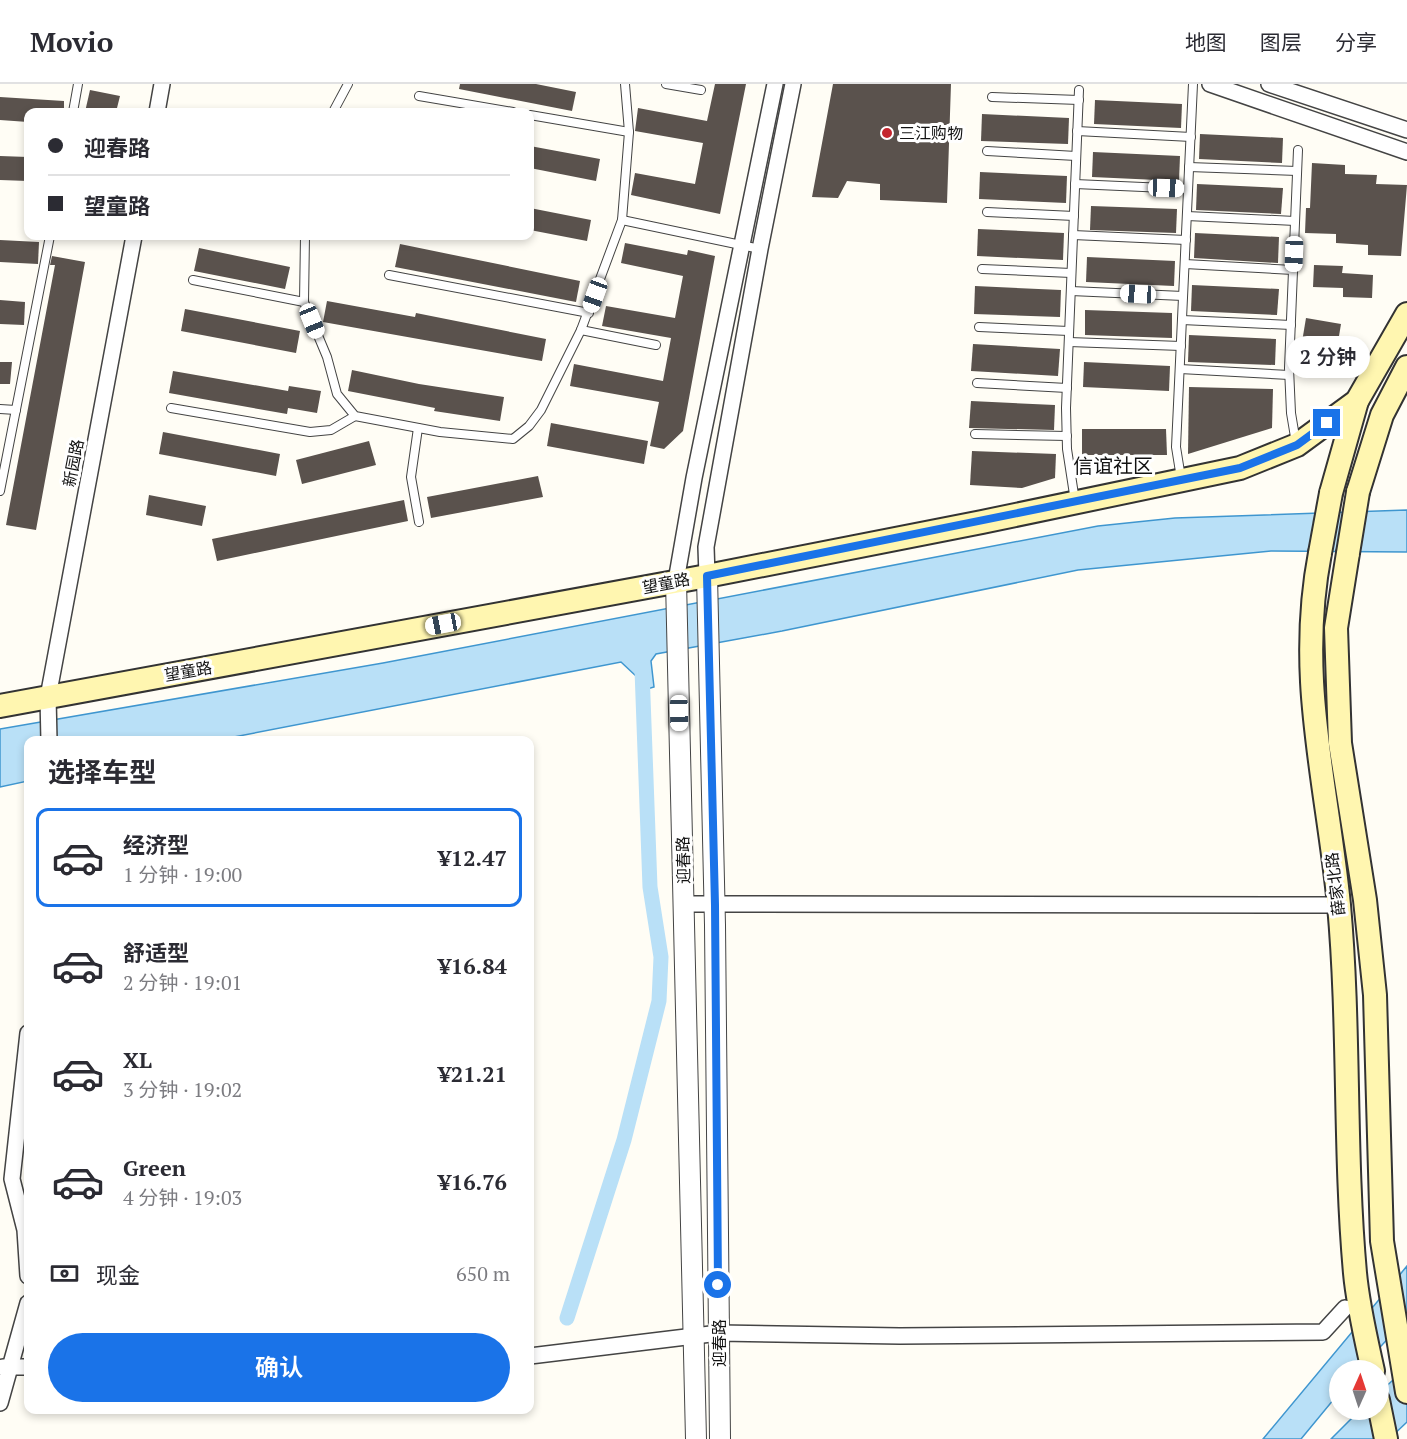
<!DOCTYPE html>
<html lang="zh">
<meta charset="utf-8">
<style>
body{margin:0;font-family:"PT Serif","Noto Sans SC",serif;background:#f2f2f3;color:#2b2b33;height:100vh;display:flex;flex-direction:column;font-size:22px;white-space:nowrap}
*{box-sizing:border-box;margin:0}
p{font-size:20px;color:#7c7c81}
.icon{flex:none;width:33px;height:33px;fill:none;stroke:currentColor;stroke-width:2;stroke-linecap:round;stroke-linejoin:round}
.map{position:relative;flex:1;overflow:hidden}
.drawer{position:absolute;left:24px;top:652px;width:510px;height:678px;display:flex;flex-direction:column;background:#fff;border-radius:12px;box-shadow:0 3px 9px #0003}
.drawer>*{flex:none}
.top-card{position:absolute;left:24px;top:24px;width:510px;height:132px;border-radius:12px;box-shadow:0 3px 9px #0003;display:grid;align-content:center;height:132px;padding:0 24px;background:#fff}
.needle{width:39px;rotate:3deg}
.controls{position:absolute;left:1329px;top:1276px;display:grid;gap:12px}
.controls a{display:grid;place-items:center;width:60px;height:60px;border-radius:50%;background:#fff;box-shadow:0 3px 9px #0003;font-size:30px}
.end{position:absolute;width:27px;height:27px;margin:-14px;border:8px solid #1a73e8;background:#fff;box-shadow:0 0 0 3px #fff}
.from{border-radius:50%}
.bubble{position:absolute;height:42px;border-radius:21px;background:#fff;box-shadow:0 3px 9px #0003;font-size:20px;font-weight:600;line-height:42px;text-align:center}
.car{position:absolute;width:18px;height:36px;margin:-18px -9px;border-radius:8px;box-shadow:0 0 4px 2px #0007;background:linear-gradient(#fff 24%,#345 0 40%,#fff 0 76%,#345 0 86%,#fff 0)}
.top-card b{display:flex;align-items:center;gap:21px;height:57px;font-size:22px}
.top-card b+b{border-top:2px solid #e1e1e2}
.top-card i{width:15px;height:15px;background:#2b2b33}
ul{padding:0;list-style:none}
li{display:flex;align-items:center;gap:18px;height:99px;margin:0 12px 9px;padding:0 12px;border:3px solid transparent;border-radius:12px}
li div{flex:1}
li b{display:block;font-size:22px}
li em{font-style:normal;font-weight:600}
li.active{border-color:#1a73e8}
li>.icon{width:54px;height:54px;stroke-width:1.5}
h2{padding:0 24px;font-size:27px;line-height:72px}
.pay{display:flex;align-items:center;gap:15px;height:66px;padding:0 24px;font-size:22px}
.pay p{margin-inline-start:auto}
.primary-button{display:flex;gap:12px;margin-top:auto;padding:12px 24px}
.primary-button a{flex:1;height:69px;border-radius:36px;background:#1a73e8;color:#fff;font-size:24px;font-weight:600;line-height:69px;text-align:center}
header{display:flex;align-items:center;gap:36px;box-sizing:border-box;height:84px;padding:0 30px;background:#fff;border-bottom:2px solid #e1e1e2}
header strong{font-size:28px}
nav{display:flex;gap:33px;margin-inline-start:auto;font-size:21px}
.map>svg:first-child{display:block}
.water{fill:#b9e0f7;stroke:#3f96cf;stroke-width:1.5}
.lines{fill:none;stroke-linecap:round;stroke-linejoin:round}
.canal{stroke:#b9e0f7;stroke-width:15}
.building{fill:#5a524d}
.service-casing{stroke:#444;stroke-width:10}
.minor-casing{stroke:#444;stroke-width:18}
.tertiary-casing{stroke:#444;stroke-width:22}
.secondary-casing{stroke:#333;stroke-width:26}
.service{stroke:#fff;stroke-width:8}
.minor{stroke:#fff;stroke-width:15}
.tertiary{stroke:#fff;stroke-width:20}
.secondary{stroke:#fff6b0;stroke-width:22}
.secondary-bridge-casing{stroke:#333;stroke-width:26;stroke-linecap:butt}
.secondary-bridge{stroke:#fff6b0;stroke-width:22}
.route{stroke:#1a73e8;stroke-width:8}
.poi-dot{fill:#c4262e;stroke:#fff;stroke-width:2}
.labels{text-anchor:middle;stroke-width:6;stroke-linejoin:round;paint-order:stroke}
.poi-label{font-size:16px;fill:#111;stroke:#fff;text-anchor:start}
.street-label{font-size:16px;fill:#111;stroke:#fff}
.quarter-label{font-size:20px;fill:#111;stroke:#fff}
</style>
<header>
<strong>Movio</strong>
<nav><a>地图</a><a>图层</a><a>分享</a></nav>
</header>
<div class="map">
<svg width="1407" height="1355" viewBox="0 0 1407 1355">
<rect width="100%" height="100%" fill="#fffdf5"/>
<g class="water">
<path d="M 1407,426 L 1407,468 L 1271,467 L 1078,486 L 782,547 L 656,570 L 651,577 L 654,603 L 637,608 L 637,593 L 621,578 L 213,657 L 28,657 L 28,697 L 0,703 L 0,645 L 383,579 L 1098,442 L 1175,434 Z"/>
<path d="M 1407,1182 L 1407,1234 L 1358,1287 L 1340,1287 L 1339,1309 L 1301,1355 L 1263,1355 Z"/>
<path d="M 1407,1283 L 1407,1338 L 1389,1355 L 1331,1355 L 1360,1326 L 1378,1326 L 1379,1309 Z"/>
</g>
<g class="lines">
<path class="canal" d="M 567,1234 L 624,1056 L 659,917 L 661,873 L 650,803 L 642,586"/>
</g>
<g class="building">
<path d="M 460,0 L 536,0 L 576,8 L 572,27 L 459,5 Z"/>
<path d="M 715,0 L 746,0 L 720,130 L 631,111 L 635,89 L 695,100 L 703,59 L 635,47 L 638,24 L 707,37 Z"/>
<path d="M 833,0 L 951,0 L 947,119 L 880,116 L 880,100 L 847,97 L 838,114 L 812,113 Z"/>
<path d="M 90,6 L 120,12 L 116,28 L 85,28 Z"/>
<path d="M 0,13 L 64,17 L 64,28 L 28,28 L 28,38 L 0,36 Z"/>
<path d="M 1095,16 L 1182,20 L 1181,44 L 1094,40 Z"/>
<path d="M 982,30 L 1069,34 L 1068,60 L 981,57 Z"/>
<path d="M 1200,50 L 1283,54 L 1282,79 L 1199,75 Z"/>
<path d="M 530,62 L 600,75 L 596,97 L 530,84 Z"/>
<path d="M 1093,68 L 1180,72 L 1179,97 L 1092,93 Z"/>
<path d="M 0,72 L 28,73 L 28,97 L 0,96 Z"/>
<path d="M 1312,79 L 1345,81 L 1345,90 L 1377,91 L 1376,100 L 1407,101 L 1401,172 L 1368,171 L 1368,161 L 1336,159 L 1336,150 L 1305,149 L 1306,124 L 1310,124 Z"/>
<path d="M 980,88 L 1067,92 L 1066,119 L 979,115 Z"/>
<path d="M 1197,100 L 1283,104 L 1281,130 L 1196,126 Z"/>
<path d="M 1091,122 L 1177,125 L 1176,149 L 1090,146 Z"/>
<path d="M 530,124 L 591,136 L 587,157 L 530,146 Z"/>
<path d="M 978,145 L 1064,149 L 1063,176 L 977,172 Z"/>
<path d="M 1195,149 L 1279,153 L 1278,179 L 1194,174 Z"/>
<path d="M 0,156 L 39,158 L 38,180 L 0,178 Z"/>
<path d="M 625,159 L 687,171 L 688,166 L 715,172 L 683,347 L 664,365 L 650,362 L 659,318 L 570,302 L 574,280 L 663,297 L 671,254 L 602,242 L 606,222 L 675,234 L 683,192 L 621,179 Z"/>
<path d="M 400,160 L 580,197 L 576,218 L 395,183 Z"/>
<path d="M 199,164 L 290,183 L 285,205 L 194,187 Z"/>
<path d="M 52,172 L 85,178 L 36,446 L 6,441 L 55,181 L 50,181 Z"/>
<path d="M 1087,173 L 1175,177 L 1174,202 L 1086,198 Z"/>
<path d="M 1314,181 L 1343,182 L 1342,189 L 1373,191 L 1372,214 L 1343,213 L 1343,204 L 1313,203 Z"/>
<path d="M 1192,201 L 1279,205 L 1277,231 L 1191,227 Z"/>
<path d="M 975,202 L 1061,206 L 1060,233 L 974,230 Z"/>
<path d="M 0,216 L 25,218 L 24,241 L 0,240 Z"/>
<path d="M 327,217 L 415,233 L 416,229 L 546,255 L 542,277 L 323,238 Z"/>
<path d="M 185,225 L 300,247 L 296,269 L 181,247 Z"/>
<path d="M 1085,226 L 1172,229 L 1172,254 L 1085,251 Z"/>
<path d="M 1306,234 L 1341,240 L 1337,264 L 1302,258 Z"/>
<path d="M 1189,251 L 1276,255 L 1275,281 L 1188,278 Z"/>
<path d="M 973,260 L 1060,265 L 1058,292 L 971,287 Z"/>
<path d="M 0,278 L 12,278 L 10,300 L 0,300 Z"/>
<path d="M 1084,278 L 1170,282 L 1169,307 L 1083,303 Z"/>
<path d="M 352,286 L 419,300 L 504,313 L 500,337 L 434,327 L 435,324 L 348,307 Z"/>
<path d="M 173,287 L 288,307 L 289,302 L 321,307 L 317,329 L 288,324 L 287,330 L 169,309 Z"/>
<path d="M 1189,303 L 1273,305 L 1272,344 L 1188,370 Z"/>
<path d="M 971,317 L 1055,321 L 1054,346 L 969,344 Z"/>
<path d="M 551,339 L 648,357 L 644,380 L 547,362 Z"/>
<path d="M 1082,345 L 1166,345 L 1167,371 L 1082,371 Z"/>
<path d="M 163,348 L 280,370 L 276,392 L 159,370 Z"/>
<path d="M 369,357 L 376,381 L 302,400 L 296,376 Z"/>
<path d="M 972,367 L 1056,370 L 1055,394 L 1022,404 L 970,401 Z"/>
<path d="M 538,392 L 543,413 L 431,434 L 427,413 Z"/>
<path d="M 149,411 L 206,422 L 202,442 L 146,431 Z"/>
<path d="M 404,416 L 408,437 L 217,477 L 212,455 Z"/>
</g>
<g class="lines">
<g class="service-casing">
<g id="service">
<path d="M 666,0 L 701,6"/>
<path d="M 419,12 L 513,28"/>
<path d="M 992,13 L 1079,16"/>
<path d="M 73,28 L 78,0"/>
<path d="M 333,28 L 348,0"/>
<path d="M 530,31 L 629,48"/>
<path d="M 1077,47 L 1191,53"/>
<path d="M 987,67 L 1076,72"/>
<path d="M 1189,83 L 1297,87"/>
<path d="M 1075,100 L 1188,105"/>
<path d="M 987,128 L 1074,132"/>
<path d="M 1187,132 L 1295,137"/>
<path d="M 622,136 L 760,165"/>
<path d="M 1073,151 L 1186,156"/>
<path d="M 305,152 L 304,218 L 327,273 L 337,310 L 355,332 L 440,348 L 513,355 L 529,342 L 541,326 L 581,246 L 622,136 L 629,48 L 625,0"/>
<path d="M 1185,180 L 1293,186"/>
<path d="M 982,185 L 1071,189"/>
<path d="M 389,191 L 589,229"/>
<path d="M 193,196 L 304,218"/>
<path d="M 1071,207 L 1183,212"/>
<path d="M 1182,236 L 1291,241"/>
<path d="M 979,243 L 1069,247"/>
<path d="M 581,246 L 656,261"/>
<path d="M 1069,258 L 1181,262"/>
<path d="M 1180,285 L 1289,291"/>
<path d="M 977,299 L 1067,304"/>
<path d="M 171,324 L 310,348 L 331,346 L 355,332"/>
<path d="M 0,325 L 16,326"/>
<path d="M 418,344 L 411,393 L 419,438"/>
<path d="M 975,350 L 1067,352"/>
<path d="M 1296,359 L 1291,329 L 1289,284 L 1298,66"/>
<path d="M 1181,394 L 1176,363 L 1193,0"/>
<path d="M 0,407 L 50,152"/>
<path d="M 1075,417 L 1067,365 L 1066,324 L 1079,6"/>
</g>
</g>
<g class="minor-casing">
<g id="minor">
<path d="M 1210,0 L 1407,68"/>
<path d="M 1269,0 L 1407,46"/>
<path d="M 157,28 L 162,0"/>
<path d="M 707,492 L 706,463 L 760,165 L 793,0"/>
<path d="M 676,497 L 694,394 L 775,0"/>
<path d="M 49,657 L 48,613 L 134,152"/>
<path d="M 684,820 L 1339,821"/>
<path d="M 28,949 L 12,1095 L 25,1146 L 28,1192"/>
<path d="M 530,1272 L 719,1249 L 900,1252 L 1323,1248 L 1345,1224"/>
<path d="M 3,1283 L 28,1283"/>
<path d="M 0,1319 L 28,1219"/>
</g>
</g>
<g class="tertiary-casing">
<g id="tertiary">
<path d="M 707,492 L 715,841 L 720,1355"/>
<path d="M 676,497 L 696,1355"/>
</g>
</g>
<g class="secondary-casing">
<g id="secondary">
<path d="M 1358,408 L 1382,331 L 1407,283"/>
<path d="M 1331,409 L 1357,317"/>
<path d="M 1320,469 C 1296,594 1327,698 1339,821 C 1350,943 1344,1067 1355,1189 C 1358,1222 1366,1255 1373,1287"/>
<path d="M 1348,469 L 1336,544 L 1340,659 L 1365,816 L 1375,911 L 1382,1157 L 1407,1308"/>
<path d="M 0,622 L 707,492 L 982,438 L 1240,384 L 1297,361 L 1357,317 L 1407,230"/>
<path d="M 1378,1316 L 1386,1355"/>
</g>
</g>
<use href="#service" class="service"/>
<use href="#minor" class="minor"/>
<use href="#tertiary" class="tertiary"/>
<use href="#secondary" class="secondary"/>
<g class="secondary-bridge-casing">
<g id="secondary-bridge">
<path d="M 1320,469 L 1331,409"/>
<path d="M 1348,469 L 1358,408"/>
</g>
</g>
<use href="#secondary-bridge" class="secondary-bridge"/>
</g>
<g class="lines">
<path class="route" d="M 718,1201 L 715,821 L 707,492 L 1240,384 L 1297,361 L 1327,339"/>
</g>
<circle class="poi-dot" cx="887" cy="49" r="6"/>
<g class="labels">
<g class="poi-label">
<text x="899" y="55">三江购物</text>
</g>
<g class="street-label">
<text transform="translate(73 379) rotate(-79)" y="6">新园路</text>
<text transform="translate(666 499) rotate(-11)" y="6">望童路</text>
<text transform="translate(188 587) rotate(-10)" y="6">望童路</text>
<text transform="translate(683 776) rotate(-91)" y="6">迎春路</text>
<text transform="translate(1335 800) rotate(-97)" y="6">薛家北路</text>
<text transform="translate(719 1259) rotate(-90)" y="6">迎春路</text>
</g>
<g class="quarter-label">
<text x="1113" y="389">信谊社区</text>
</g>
</g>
</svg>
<div class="controls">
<a><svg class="needle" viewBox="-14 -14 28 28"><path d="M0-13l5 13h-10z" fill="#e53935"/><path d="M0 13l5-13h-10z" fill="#7c7c81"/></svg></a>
</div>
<i class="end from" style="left:718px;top:1201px"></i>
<i class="end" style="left:1327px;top:339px"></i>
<div class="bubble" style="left:1286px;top:252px;width:84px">2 分钟</div>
<i class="car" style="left:1166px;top:104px;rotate:92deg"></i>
<i class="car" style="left:1294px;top:170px;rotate:182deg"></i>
<i class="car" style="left:1138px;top:210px;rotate:273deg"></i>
<i class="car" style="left:595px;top:211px;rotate:200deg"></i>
<i class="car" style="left:312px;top:237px;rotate:158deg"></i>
<i class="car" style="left:443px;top:540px;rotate:259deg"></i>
<i class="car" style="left:679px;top:629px;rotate:179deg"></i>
<div class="top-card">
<b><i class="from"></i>迎春路</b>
<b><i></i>望童路</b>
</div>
<section class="drawer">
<h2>选择车型</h2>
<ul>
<li class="active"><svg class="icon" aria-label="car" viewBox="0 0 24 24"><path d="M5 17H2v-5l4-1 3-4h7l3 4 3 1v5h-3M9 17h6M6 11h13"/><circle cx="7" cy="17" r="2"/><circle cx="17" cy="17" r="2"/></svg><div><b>经济型</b><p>1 分钟 · 19:00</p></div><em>¥12.47</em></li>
<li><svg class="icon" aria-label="car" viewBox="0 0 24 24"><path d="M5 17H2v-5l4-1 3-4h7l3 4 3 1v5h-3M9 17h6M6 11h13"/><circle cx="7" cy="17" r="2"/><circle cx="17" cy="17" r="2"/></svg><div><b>舒适型</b><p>2 分钟 · 19:01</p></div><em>¥16.84</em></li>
<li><svg class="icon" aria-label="car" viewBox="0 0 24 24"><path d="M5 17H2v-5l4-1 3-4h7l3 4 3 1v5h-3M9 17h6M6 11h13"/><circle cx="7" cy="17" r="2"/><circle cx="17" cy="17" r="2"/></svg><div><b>XL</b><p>3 分钟 · 19:02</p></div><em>¥21.21</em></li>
<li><svg class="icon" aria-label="car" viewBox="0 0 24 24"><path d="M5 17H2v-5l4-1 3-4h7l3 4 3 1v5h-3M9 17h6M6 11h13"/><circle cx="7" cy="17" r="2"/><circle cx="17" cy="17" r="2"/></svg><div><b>Green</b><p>4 分钟 · 19:03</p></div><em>¥16.76</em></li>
</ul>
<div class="pay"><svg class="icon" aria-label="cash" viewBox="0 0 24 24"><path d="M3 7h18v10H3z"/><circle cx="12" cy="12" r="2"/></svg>现金<p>650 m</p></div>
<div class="primary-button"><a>确认</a></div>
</section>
</div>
